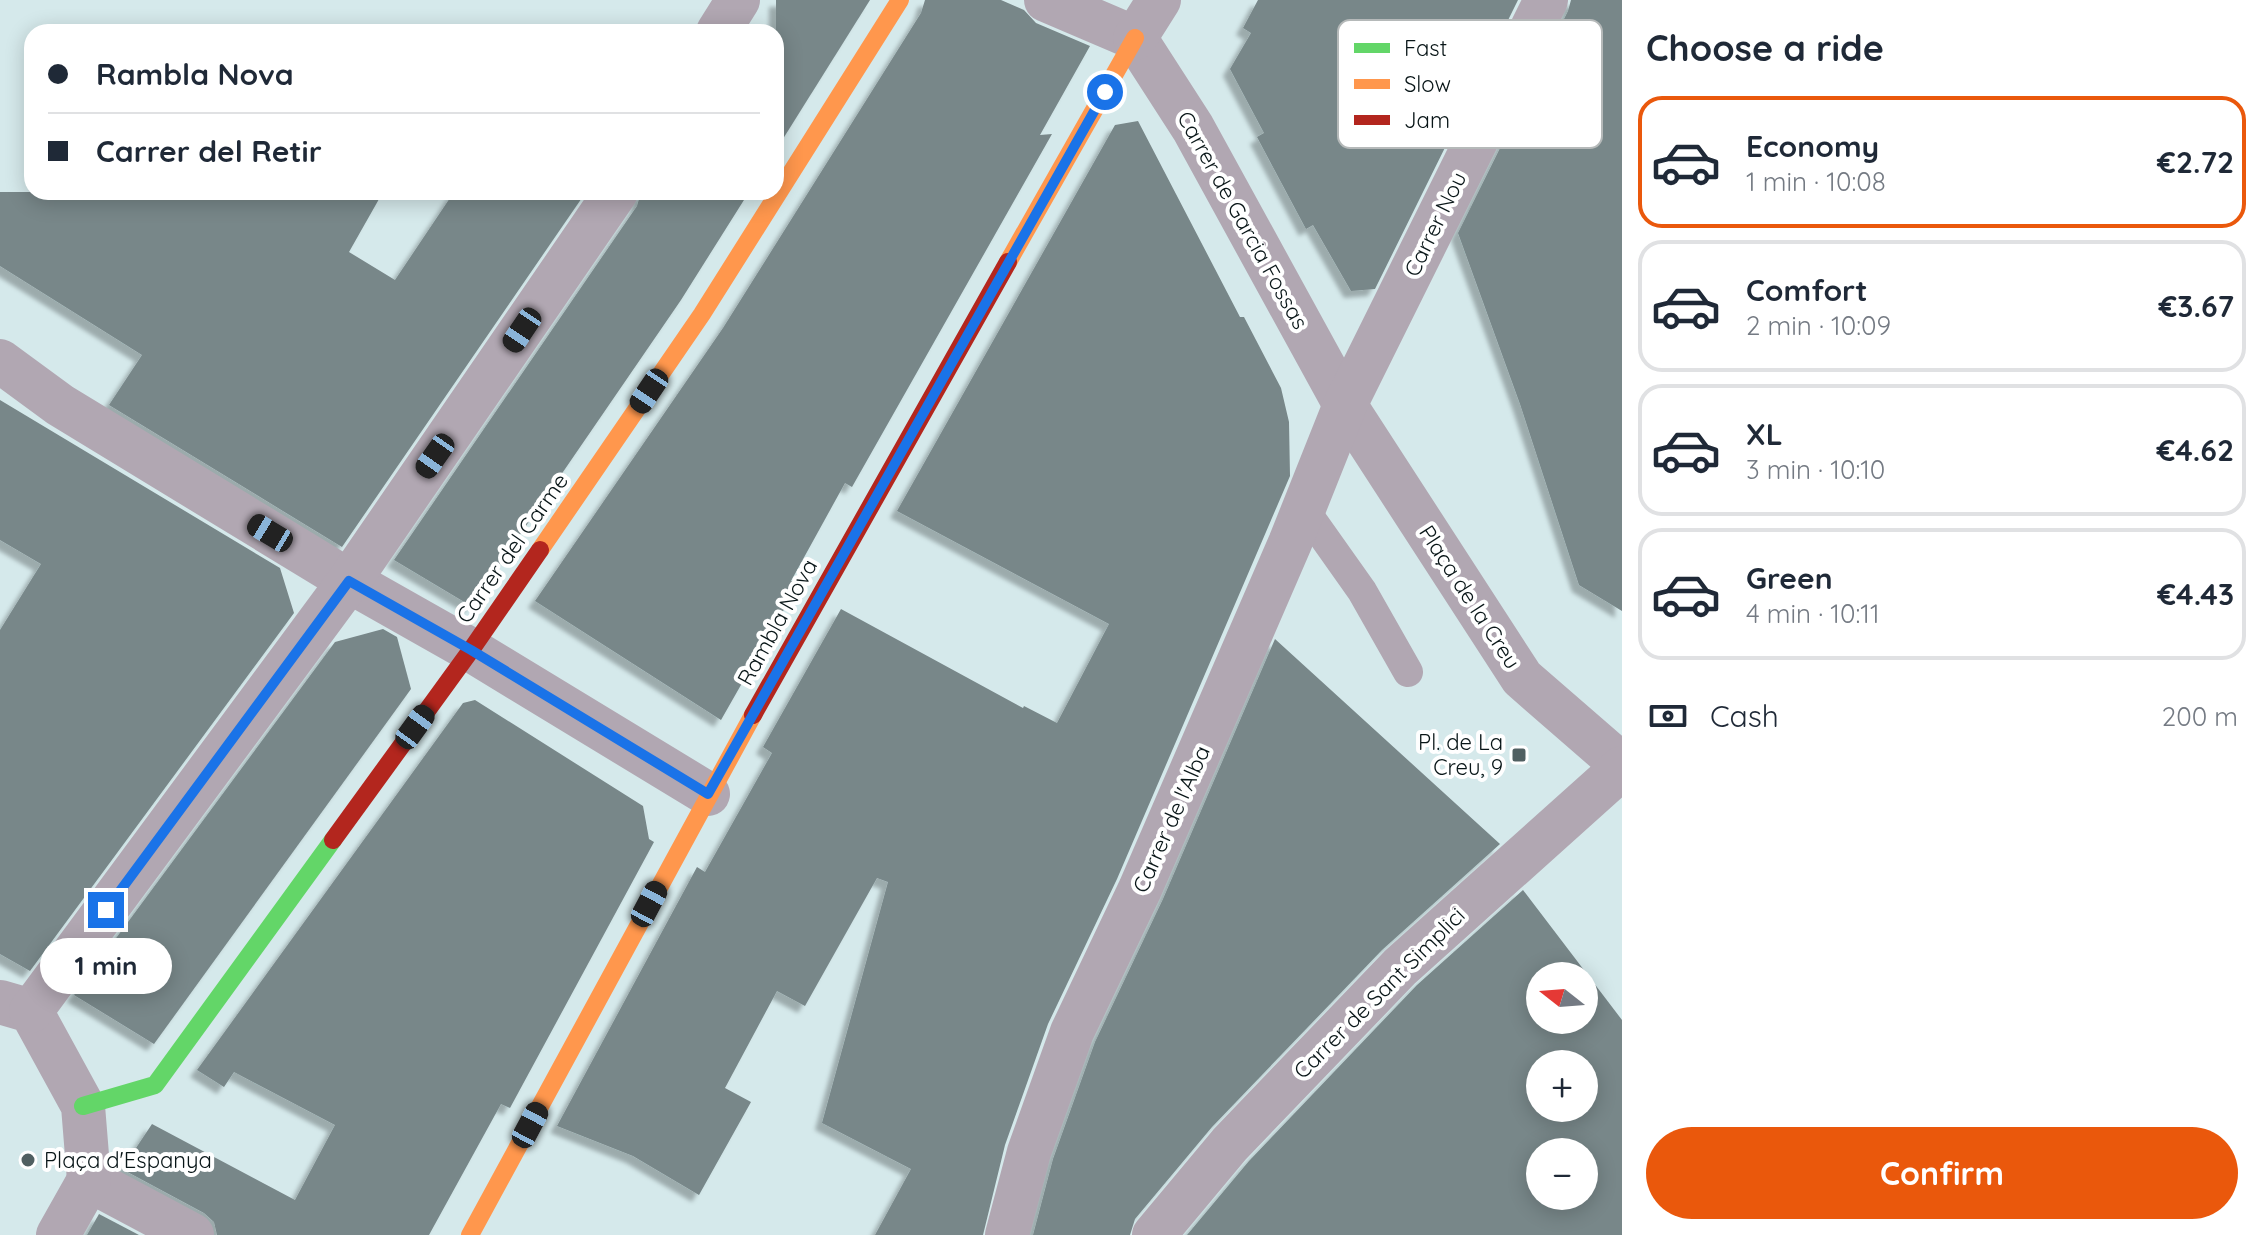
<!DOCTYPE html>
<meta charset="utf-8">
<style>
body{margin:0;font-family:Quicksand,sans-serif;background:#f2f2f3;color:#1f2937;height:100vh;display:flex;flex-direction:column;font-size:30px;white-space:nowrap}
*{box-sizing:border-box;margin:0}
p{font-size:26px;color:#747a83}
.icon{flex:none;width:44px;height:44px;fill:none;stroke:currentColor;stroke-width:2;stroke-linecap:round;stroke-linejoin:round}
.map{position:relative;flex:1;overflow:hidden}
.side{display:flex;flex-direction:column;background:#fff;width:640px}
.side>*{flex:none}
.banner{position:absolute;left:24px;top:24px;width:760px;height:176px;border-radius:24px;box-shadow:0 4px 20px #0003;display:grid;align-content:center;height:176px;padding:0 24px;background:#fff}
.needle{width:52px;rotate:287deg}
.controls{position:absolute;left:1526px;top:962px;display:grid;gap:16px}
.controls a{display:grid;place-items:center;width:72px;height:72px;border-radius:50%;background:#fff;box-shadow:0 4px 20px #0003;font-size:40px}
.end{position:absolute;width:36px;height:36px;margin:-18px;border:10px solid #1a73e8;background:#fff;box-shadow:0 0 0 4px #fff}
.from{border-radius:50%}
.bubble{position:absolute;height:56px;border-radius:28px;background:#fff;box-shadow:0 4px 20px #0003;font-size:26px;font-weight:800;line-height:56px;text-align:center}
.car{position:absolute;width:24px;height:48px;margin:-24px -12px;border-radius:10px;box-shadow:0 0 6px 2px #0007;background:linear-gradient(#222 24%,#8ab4d8 0 40%,#222 0 76%,#8ab4d8 0 86%,#222 0)}
.banner b{display:flex;align-items:center;gap:28px;height:76px;font-size:30px}
.banner b+b{border-top:2px solid #e0e1e3}
.banner i{width:20px;height:20px;background:#1f2937}
ul{padding:0;list-style:none}
li{display:flex;align-items:center;gap:24px;height:132px;margin:0 16px 12px;padding:0 8px;border:4px solid #e0e1e3;border-radius:24px}
li div{flex:1}
li b{display:block;font-size:30px}
li em{font-style:normal;font-weight:800}
li.selected{border-color:#ea580c}
li>.icon{width:72px;height:72px;stroke-width:1.5}
h2{padding:0 24px;font-size:36px;line-height:96px}
.pay{display:flex;align-items:center;gap:20px;height:88px;padding:0 24px;font-size:30px}
.pay p{margin-inline-start:auto}
.action{display:flex;gap:16px;margin-top:auto;padding:16px 24px}
.action a{flex:1;height:92px;border-radius:48px;background:#ea580c;color:#fff;font-size:32px;font-weight:800;line-height:92px;text-align:center}
main{display:flex;flex:1;min-height:0}
.map>svg:first-child{display:block}
.building{fill:#788789;fill-rule:evenodd;filter:url(#shadow)}
.lines{fill:none;stroke-linecap:round;stroke-linejoin:round}
.lane{stroke:#b1a7b2;stroke-width:30}
.street{stroke:#b1a7b2;stroke-width:44}
.fast{stroke:#63d668;stroke-width:18}
.slow{stroke:#ff974d;stroke-width:18}
.jam{stroke:#b3261e;stroke-width:18}
.route{stroke:#1a73e8;stroke-width:10}
.poi-dot{fill:#505f61;stroke:#fff;stroke-width:3}
.labels{text-anchor:middle;stroke-width:8;stroke-linejoin:round;paint-order:stroke}
.street-label{font-size:22px;fill:#081517;stroke:#fff}
.poi-label{font-size:22px;fill:#081517;stroke:#fff;text-anchor:end}
.key{fill:#fff;stroke:#b5b9b9;stroke-width:2}
.key-label{font-size:22px;fill:#081517}
</style>
<main>
<div class="map">
<svg width="1622" height="1235" viewBox="0 0 1622 1235">
<defs>
<filter id="shadow"><feDropShadow dx="-7" dy="7" stdDeviation="2" flood-color="#0004"/></filter>
</defs>
<rect width="100%" height="100%" fill="#d5e9eb"/>
<g class="building">
<path d="M 776,0 L 870,0 L 776,150 Z"/>
<path d="M 925,0 L 1001,0 L 1024,10 L 1036,23 L 1090,46 L 1040,135 L 1052,134 L 852,487 L 845,483 L 791,581 L 798,585 L 721,720 L 535,601 L 723,328 L 921,13 Z"/>
<path d="M 1258,0 L 1518,0 L 1375,289 L 1351,291 L 1313,225 L 1306,229 L 1257,137 L 1264,133 L 1230,69 L 1251,33 L 1243,28 Z"/>
<path d="M 1571,0 L 1622,0 L 1622,611 L 1579,585 L 1520,404 L 1458,233 L 1568,11 Z"/>
<path d="M 1138,121 L 1240,317 L 1244,317 L 1281,388 L 1289,422 L 1290,476 L 1117,879 L 1048,1024 L 1005,1145 L 983,1235 L 875,1235 L 911,1169 L 822,1123 L 888,882 L 877,878 L 805,1006 L 777,991 L 725,1088 L 751,1102 L 699,1195 L 633,1156 L 557,1126 L 697,867 L 705,872 L 772,753 L 763,747 L 841,609 L 1023,708 L 1024,706 L 1057,723 L 1109,624 L 897,511 L 1115,125 Z"/>
<path d="M 0,192 L 383,192 L 349,252 L 395,280 L 454,192 L 586,192 L 342,547 L 109,405 L 142,355 L 0,266 Z"/>
<path d="M 641,192 L 749,192 L 681,300 L 471,606 L 394,560 L 637,206 Z"/>
<path d="M 0,400 L 280,568 L 294,613 L 30,971 L 0,954 L 0,630 L 41,564 L 0,540 Z"/>
<path d="M 383,629 L 397,637 L 411,689 L 154,1044 L 74,995 L 335,642 Z"/>
<path d="M 1275,639 L 1500,844 L 1382,950 L 1212,1127 L 1135,1219 L 1130,1235 L 1033,1235 L 1053,1159 L 1095,1042 L 1163,899 Z"/>
<path d="M 475,700 L 643,806 L 649,839 L 654,842 L 510,1108 L 501,1104 L 429,1235 L 217,1235 L 214,1222 L 204,1213 L 122,1169 L 152,1124 L 295,1200 L 335,1125 L 234,1072 L 224,1087 L 197,1070 L 463,703 Z"/>
<path d="M 1523,890 L 1622,1020 L 1622,1235 L 1187,1235 L 1249,1161 L 1417,985 ZM 1540,976 L 1584,976 L 1584,1020 L 1540,1020 ZM 1540,1064 L 1584,1064 L 1584,1108 L 1540,1108 ZM 1540,1152 L 1584,1152 L 1584,1196 L 1540,1196 Z"/>
<path d="M 99,1214 L 139,1235 L 87,1235 Z"/>
</g>
<g class="lines">
<path class="lane" d="M 1304,509 L 1362,591 L 1408,672"/>
<g class="street">
<path d="M 1046,0 L 1135,38"/>
<path d="M 718,32 L 738,0"/>
<path d="M 1135,38 L 1193,128 L 1345,405 L 1522,678 L 1622,765"/>
<path d="M 1135,38 L 1159,0"/>
<path d="M 0,361 L 60,405 L 349,581 L 471,650 L 708,794"/>
<path d="M 0,1002 L 31,1011 L 83,1106 L 89,1180 L 192,1235"/>
<path d="M 31,1011 L 349,581 L 616,192"/>
<path d="M 58,1235 L 89,1180"/>
<path d="M 1007,1235 L 1029,1152 L 1072,1032 L 1140,889 L 1290,543 L 1345,405 L 1546,0"/>
<path d="M 1154,1235 L 1230,1144 L 1400,967 L 1622,768"/>
</g>
<path class="fast" d="M 83,1106 L 155,1085 L 333,840"/>
<g class="slow">
<path d="M 1008,262 L 1135,38"/>
<path d="M 540,550 L 702,314 L 900,0"/>
<path d="M 470,1235 L 753,715"/>
</g>
<g class="jam">
<path d="M 753,715 L 1008,262"/>
<path d="M 333,840 L 471,650 L 540,550"/>
</g>
</g>
<g class="lines">
<path class="route" d="M 106,910 L 349,581 L 471,650 L 708,794 L 1105,92"/>
</g>
<g class="poi-dot">
<rect x="1511" y="747" width="16" height="16" rx="4"/>
<circle cx="28" cy="1160" r="8"/>
</g>
<g class="labels">
<g class="street-label">
<text transform="translate(1243 220) rotate(61)" y="8">Carrer de Garcia Fossas</text>
<text transform="translate(1435 224) rotate(-64)" y="8">Carrer Nou</text>
<text transform="translate(512 548) rotate(-55)" y="8">Carrer del Carme</text>
<text transform="translate(1470 597) rotate(57)" y="8">Plaça de la Creu</text>
<text transform="translate(777 622) rotate(-61)" y="8">Rambla Nova</text>
<text transform="translate(1171 819) rotate(-66)" y="8">Carrer de l'Alba</text>
<text transform="translate(1379 993) rotate(-45)" y="8">Carrer de Sant Simplici</text>
</g>
<g class="poi-label">
<text x="1503" y="750">Pl. de La<tspan x="1503" dy="25">Creu, 9</tspan></text>
<text x="44" y="1168" text-anchor="start">Plaça d'Espanya</text>
</g>
</g>
<rect x="1338" y="20" width="264" height="128" rx="12" class="key"/>
<rect x="1354" y="43" width="36" height="10" fill="#63d668"/>
<rect x="1354" y="79" width="36" height="10" fill="#ff974d"/>
<rect x="1354" y="115" width="36" height="10" fill="#b3261e"/>
<g class="key-label">
<text x="1404" y="56">Fast</text>
<text x="1404" y="92">Slow</text>
<text x="1404" y="128">Jam</text>
</g>
</svg>
<div class="controls">
<a><svg class="needle" viewBox="-14 -14 28 28"><path d="M0-13l5 13h-10z" fill="#e53935"/><path d="M0 13l5-13h-10z" fill="#747a83"/></svg></a>
<a>+</a>
<a>−</a>
</div>
<i class="end from" style="left:1105px;top:92px"></i>
<i class="end" style="left:106px;top:910px"></i>
<div class="bubble" style="left:40px;top:938px;width:132px">1 min</div>
<i class="car" style="left:522px;top:330px;rotate:214deg"></i>
<i class="car" style="left:649px;top:391px;rotate:214deg"></i>
<i class="car" style="left:435px;top:456px;rotate:215deg"></i>
<i class="car" style="left:270px;top:533px;rotate:301deg"></i>
<i class="car" style="left:415px;top:727px;rotate:36deg"></i>
<i class="car" style="left:649px;top:904px;rotate:28deg"></i>
<i class="car" style="left:530px;top:1125px;rotate:28deg"></i>
<div class="banner">
<b><i class="from"></i>Rambla Nova</b>
<b><i></i>Carrer del Retir</b>
</div>
</div>
<section class="side">
<h2>Choose a ride</h2>
<ul>
<li class="selected"><svg class="icon" aria-label="car" viewBox="0 0 24 24"><path d="M5 17H2v-5l4-1 3-4h7l3 4 3 1v5h-3M9 17h6M6 11h13"/><circle cx="7" cy="17" r="2"/><circle cx="17" cy="17" r="2"/></svg><div><b>Economy</b><p>1 min · 10:08</p></div><em>€2.72</em></li>
<li><svg class="icon" aria-label="car" viewBox="0 0 24 24"><path d="M5 17H2v-5l4-1 3-4h7l3 4 3 1v5h-3M9 17h6M6 11h13"/><circle cx="7" cy="17" r="2"/><circle cx="17" cy="17" r="2"/></svg><div><b>Comfort</b><p>2 min · 10:09</p></div><em>€3.67</em></li>
<li><svg class="icon" aria-label="car" viewBox="0 0 24 24"><path d="M5 17H2v-5l4-1 3-4h7l3 4 3 1v5h-3M9 17h6M6 11h13"/><circle cx="7" cy="17" r="2"/><circle cx="17" cy="17" r="2"/></svg><div><b>XL</b><p>3 min · 10:10</p></div><em>€4.62</em></li>
<li><svg class="icon" aria-label="car" viewBox="0 0 24 24"><path d="M5 17H2v-5l4-1 3-4h7l3 4 3 1v5h-3M9 17h6M6 11h13"/><circle cx="7" cy="17" r="2"/><circle cx="17" cy="17" r="2"/></svg><div><b>Green</b><p>4 min · 10:11</p></div><em>€4.43</em></li>
</ul>
<div class="pay"><svg class="icon" aria-label="cash" viewBox="0 0 24 24"><path d="M3 7h18v10H3z"/><circle cx="12" cy="12" r="2"/></svg>Cash<p>200 m</p></div>
<div class="action"><a>Confirm</a></div>
</section>
</main>
